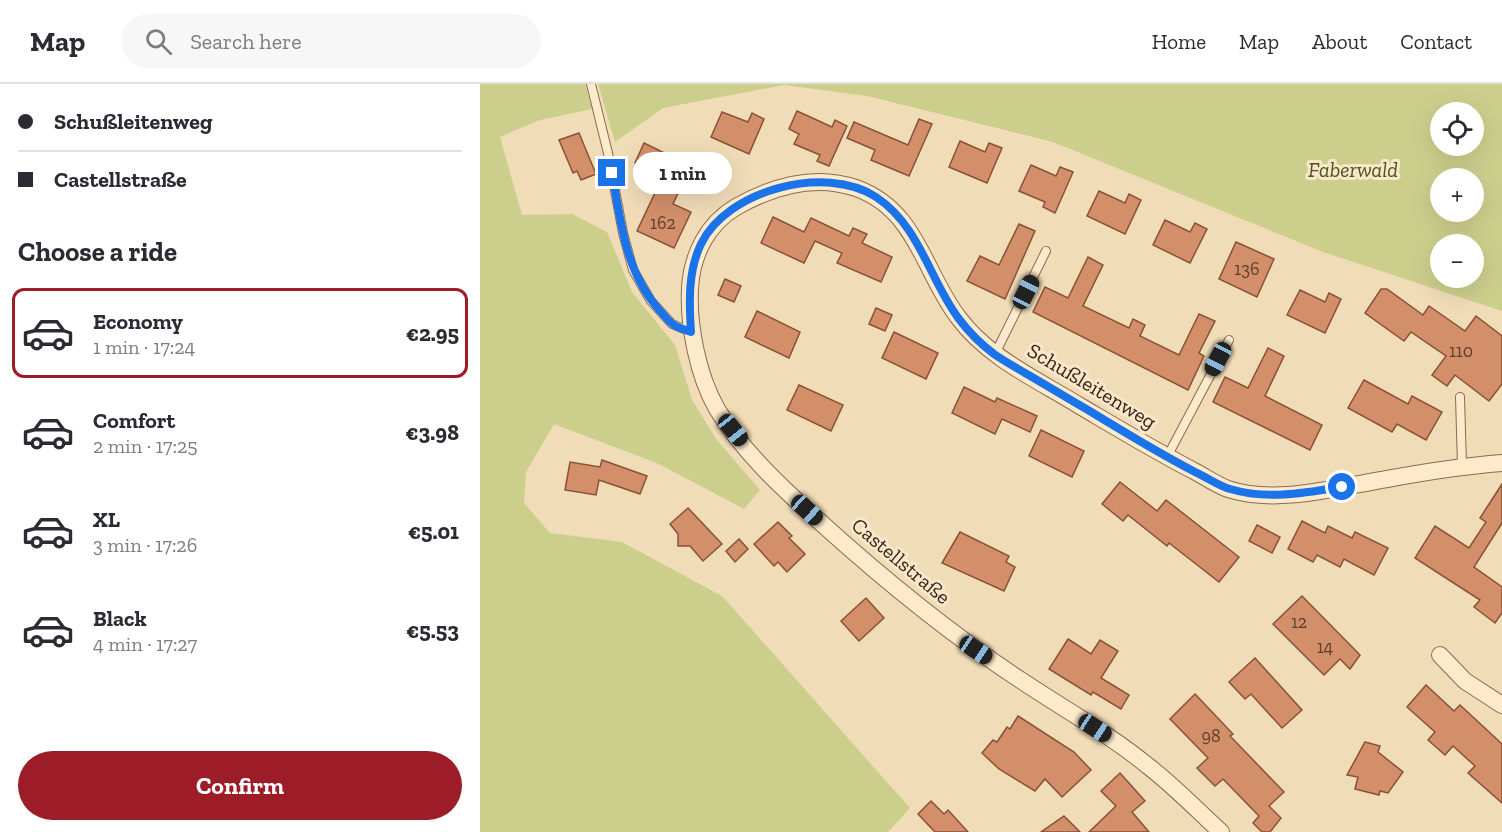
<!DOCTYPE html>
<meta charset="utf-8">
<style>
body{margin:0;font-family:"Zilla Slab",serif;background:#f7f7f7;color:#2b2b33;height:100vh;display:flex;flex-direction:column;font-size:22px;white-space:nowrap}
*{box-sizing:border-box;margin:0}
p{font-size:20px;color:#7c7c81}
.icon{flex:none;width:33px;height:33px;fill:none;stroke:currentColor;stroke-width:2;stroke-linecap:round;stroke-linejoin:round}
.map{position:relative;flex:1;overflow:hidden}
.drawer{display:flex;flex-direction:column;background:#fff;width:480px}
.drawer>*{flex:none}
.guide{display:grid;align-content:center;height:132px;padding:0 18px;background:#fff}
.controls{position:absolute;left:950px;top:18px;display:grid;gap:12px}
.controls a{display:grid;place-items:center;width:54px;height:54px;border-radius:50%;background:#fff;box-shadow:0 6px 24px #0002;font-size:30px}
.end{position:absolute;width:27px;height:27px;margin:-14px;border:8px solid #1a73e8;background:#fff;box-shadow:0 0 0 3px #fff}
.from{border-radius:50%}
.bubble{position:absolute;height:42px;border-radius:21px;background:#fff;box-shadow:0 6px 24px #0002;font-size:20px;font-weight:800;line-height:42px;text-align:center}
.car{position:absolute;width:18px;height:36px;margin:-18px -9px;border-radius:8px;box-shadow:0 0 4px 2px #0007;background:linear-gradient(#222 24%,#8ab4d8 0 40%,#222 0 76%,#8ab4d8 0 86%,#222 0)}
.guide b{display:flex;align-items:center;gap:21px;height:57px;font-size:22px}
.guide b+b{border-top:2px solid #e1e1e2}
.guide i{width:15px;height:15px;background:#2b2b33}
ul{padding:0;list-style:none}
li{display:flex;align-items:center;gap:18px;height:90px;margin:0 12px 9px;padding:0 6px;border:3px solid transparent;border-radius:12px}
li div{flex:1}
li b{display:block;font-size:22px}
li em{font-style:normal;font-weight:800}
li.current{border-color:#9c1d27}
li>.icon{width:54px;height:54px;stroke-width:1.5}
h2{padding:0 18px;font-size:27px;line-height:72px}
.primary-button{display:flex;gap:12px;margin-top:auto;padding:12px 18px}
.primary-button a{flex:1;height:69px;border-radius:36px;background:#9c1d27;color:#fff;font-size:24px;font-weight:800;line-height:69px;text-align:center}
header{display:flex;align-items:center;gap:36px;box-sizing:border-box;height:84px;padding:0 30px;background:#fff;border-bottom:2px solid #e1e1e2}
header strong{font-size:28px}
nav{display:flex;gap:33px;margin-inline-start:auto;font-size:21px}
.search{width:420px;height:54px;background:#f7f7f7;display:flex;align-items:center;gap:15px;box-sizing:border-box;padding:0 21px;border-radius:33px;color:#7c7c81;font-size:22px}
main{display:flex;flex:1;min-height:0}
.map>svg:first-child{display:block}
.green{fill:#cccf8c;fill-rule:evenodd}
.building{fill:#d38f6a;stroke:#895136;stroke-width:1.5}
.lines{fill:none;stroke-linecap:round;stroke-linejoin:round}
.service-casing{stroke:#886b52;stroke-width:10}
.minor-casing{stroke:#886b52;stroke-width:18}
.service{stroke:#fceacb;stroke-width:8}
.minor{stroke:#fceacb;stroke-width:16}
.route{stroke:#1a73e8;stroke-width:8}
.labels{text-anchor:middle;stroke-width:6;stroke-linejoin:round;paint-order:stroke}
.number-label{font-size:18px;fill:#5c402d}
.park-label{font-size:21px;font-style:italic;fill:#49541e;stroke:#f8e7c8}
.street-label{font-size:21px;fill:#352519;stroke:#f8e7c8}
</style>
<header>
<strong>Map</strong>
<div class="search"><svg class="icon" aria-label="search" viewBox="0 0 24 24"><circle cx="10" cy="10" r="6"/><path d="M15 15l6 6"/></svg>Search here</div>
<nav><a>Home</a><a>Map</a><a>About</a><a>Contact</a></nav>
</header>
<main>
<section class="drawer">
<div class="guide">
<b><i class="from"></i>Schußleitenweg</b>
<b><i></i>Castellstraße</b>
</div>
<h2>Choose a ride</h2>
<ul>
<li class="current"><svg class="icon" aria-label="car" viewBox="0 0 24 24"><path d="M5 17H2v-5l4-1 3-4h7l3 4 3 1v5h-3M9 17h6M6 11h13"/><circle cx="7" cy="17" r="2"/><circle cx="17" cy="17" r="2"/></svg><div><b>Economy</b><p>1 min · 17:24</p></div><em>€2.95</em></li>
<li><svg class="icon" aria-label="car" viewBox="0 0 24 24"><path d="M5 17H2v-5l4-1 3-4h7l3 4 3 1v5h-3M9 17h6M6 11h13"/><circle cx="7" cy="17" r="2"/><circle cx="17" cy="17" r="2"/></svg><div><b>Comfort</b><p>2 min · 17:25</p></div><em>€3.98</em></li>
<li><svg class="icon" aria-label="car" viewBox="0 0 24 24"><path d="M5 17H2v-5l4-1 3-4h7l3 4 3 1v5h-3M9 17h6M6 11h13"/><circle cx="7" cy="17" r="2"/><circle cx="17" cy="17" r="2"/></svg><div><b>XL</b><p>3 min · 17:26</p></div><em>€5.01</em></li>
<li><svg class="icon" aria-label="car" viewBox="0 0 24 24"><path d="M5 17H2v-5l4-1 3-4h7l3 4 3 1v5h-3M9 17h6M6 11h13"/><circle cx="7" cy="17" r="2"/><circle cx="17" cy="17" r="2"/></svg><div><b>Black</b><p>4 min · 17:27</p></div><em>€5.53</em></li>
</ul>
<div class="primary-button"><a>Confirm</a></div>
</section>
<div class="map">
<svg width="1022" height="748" viewBox="0 0 1022 748">
<rect width="100%" height="100%" fill="#f1dcb8"/>
<g class="green">
<path d="M 0,0 L 105,0 L 112,25 L 60,36 L 20,53 L 42,131 L 92,130 L 127,148 L 152,208 L 195,261 L 212,316 L 237,356 L 280,406 L 264,425 L 179,380 L 74,340 L 46,388 L 44,419 L 70,449 L 142,458 L 242,512 L 430,724 L 408,748 L 0,748 Z"/>
<path d="M 118,0 L 1022,0 L 1022,227 L 843,168 L 573,58 L 387,12 L 304,1 L 183,24 L 135,58 ZM 993,28 L 993,62 L 960,62 L 960,28 ZM 993,94 L 993,128 L 960,128 L 960,94 ZM 993,160 L 993,194 L 960,194 L 960,160 Z"/>
</g>
<g class="building">
<path d="M 317,27 L 352,43 L 355,36 L 367,42 L 349,82 L 337,77 L 340,71 L 314,60 L 319,50 L 309,45 Z"/>
<path d="M 242,28 L 268,38 L 272,29 L 284,35 L 269,70 L 231,53 Z"/>
<path d="M 439,35 L 452,40 L 429,92 L 391,76 L 395,66 L 367,54 L 374,38 L 428,61 Z"/>
<path d="M 99,49 L 116,90 L 101,96 L 97,87 L 93,89 L 79,56 Z"/>
<path d="M 480,57 L 505,68 L 509,59 L 522,64 L 507,99 L 469,83 Z"/>
<path d="M 164,59 L 211,82 L 193,120 L 211,128 L 194,164 L 157,147 L 183,92 L 155,79 Z"/>
<path d="M 551,81 L 576,92 L 580,83 L 593,88 L 575,129 L 563,123 L 565,118 L 539,107 Z"/>
<path d="M 619,107 L 645,119 L 649,110 L 661,116 L 645,150 L 607,132 Z"/>
<path d="M 293,133 L 324,148 L 331,134 L 369,152 L 373,144 L 387,150 L 382,159 L 412,173 L 401,198 L 357,179 L 362,169 L 335,157 L 324,179 L 281,159 Z"/>
<path d="M 685,136 L 710,148 L 715,139 L 727,145 L 710,179 L 673,161 Z"/>
<path d="M 539,140 L 555,147 L 525,215 L 487,197 L 500,172 L 519,181 Z"/>
<path d="M 756,158 L 794,175 L 777,213 L 739,195 Z"/>
<path d="M 608,173 L 623,181 L 603,222 L 649,244 L 653,235 L 665,241 L 660,252 L 699,271 L 719,230 L 735,237 L 719,269 L 724,272 L 708,306 L 553,228 L 565,203 L 588,214 Z"/>
<path d="M 245,195 L 261,202 L 254,218 L 238,211 Z"/>
<path d="M 901,205 L 907,205 L 943,231 L 949,222 L 985,247 L 996,232 L 1022,252 L 1022,300 L 1009,317 L 975,291 L 967,302 L 952,291 L 966,272 L 931,248 L 924,257 L 885,229 Z"/>
<path d="M 820,206 L 845,218 L 849,209 L 861,215 L 845,249 L 807,231 Z"/>
<path d="M 396,224 L 412,231 L 405,247 L 389,240 Z"/>
<path d="M 277,227 L 320,248 L 309,274 L 265,253 Z"/>
<path d="M 414,248 L 458,269 L 446,295 L 402,274 Z"/>
<path d="M 788,264 L 804,272 L 785,312 L 842,341 L 830,366 L 733,318 L 745,293 L 768,304 Z"/>
<path d="M 884,296 L 928,320 L 932,312 L 962,328 L 946,356 L 917,340 L 912,348 L 868,324 Z"/>
<path d="M 319,301 L 363,321 L 351,347 L 307,326 Z"/>
<path d="M 484,303 L 515,318 L 517,314 L 557,332 L 550,348 L 522,335 L 515,350 L 472,329 Z"/>
<path d="M 561,346 L 604,367 L 592,393 L 549,372 Z"/>
<path d="M 122,376 L 167,392 L 160,410 L 119,396 L 116,411 L 85,406 L 90,378 L 120,383 Z"/>
<path d="M 640,398 L 677,427 L 686,416 L 759,473 L 739,498 L 689,459 L 687,462 L 648,431 L 643,437 L 622,420 Z"/>
<path d="M 1022,400 L 1022,439 L 994,483 L 1022,503 L 1022,529 L 1015,539 L 994,523 L 1000,516 L 935,474 L 955,442 L 989,464 L 1006,438 L 1000,434 Z"/>
<path d="M 208,424 L 242,460 L 223,477 L 210,462 L 198,462 L 198,450 L 190,440 Z"/>
<path d="M 822,437 L 845,449 L 848,442 L 872,454 L 875,448 L 908,464 L 894,491 L 864,475 L 860,483 L 837,471 L 833,478 L 808,465 Z"/>
<path d="M 298,438 L 312,452 L 309,454 L 325,470 L 307,488 L 298,478 L 294,482 L 274,460 Z"/>
<path d="M 777,441 L 800,453 L 792,469 L 769,457 Z"/>
<path d="M 480,448 L 529,472 L 526,478 L 535,483 L 524,507 L 462,479 Z"/>
<path d="M 259,455 L 268,465 L 255,478 L 246,467 Z"/>
<path d="M 822,512 L 880,571 L 870,585 L 860,575 L 844,591 L 793,540 Z"/>
<path d="M 386,514 L 404,534 L 379,557 L 361,537 Z"/>
<path d="M 588,555 L 611,570 L 620,556 L 638,567 L 621,594 L 649,611 L 641,625 L 613,608 L 611,611 L 569,585 Z"/>
<path d="M 775,574 L 822,626 L 802,644 L 771,610 L 765,615 L 749,598 Z"/>
<path d="M 946,601 L 974,627 L 980,621 L 1022,660 L 1022,719 L 988,689 L 995,682 L 973,662 L 965,671 L 948,656 L 955,648 L 927,623 Z"/>
<path d="M 715,610 L 753,650 L 750,652 L 804,708 L 789,722 L 801,734 L 790,748 L 782,748 L 773,739 L 779,732 L 743,695 L 735,702 L 717,684 L 728,674 L 690,635 Z"/>
<path d="M 538,632 L 594,668 L 611,686 L 582,713 L 565,695 L 555,707 L 519,685 L 502,669 L 513,656 L 517,658 L 527,643 L 530,645 Z"/>
<path d="M 885,658 L 900,662 L 898,668 L 923,688 L 908,709 L 900,707 L 899,711 L 875,705 L 878,693 L 867,691 Z"/>
<path d="M 640,689 L 665,717 L 652,728 L 669,748 L 609,748 L 636,722 L 621,707 Z"/>
<path d="M 451,717 L 464,730 L 468,726 L 488,748 L 455,748 L 438,730 Z"/>
<path d="M 584,732 L 600,748 L 561,748 Z"/>
</g>
<g class="lines">
<g class="service-casing">
<g id="service">
<path d="M 111,0 L 128,69 L 143,149 L 153,186 L 171,217 L 192,240 L 211,248"/>
<path d="M 515,270 L 566,167"/>
<path d="M 980,313 L 982,382"/>
<path d="M 687,373 L 749,256"/>
</g>
</g>
<g class="minor-casing">
<g id="minor">
<path d="M 960,571 L 985,597 L 1022,621"/>
<path d="M 741,748 C 717,726 694,702 668,682 C 629,650 584,625 542,597 C 470,550 403,495 339,437 C 303,405 262,367 237,325 C 218,292 208,242 210,204 C 212,171 227,140 256,123 C 293,102 335,90 376,104 C 437,126 443,187 478,233 C 508,274 558,296 600,322 C 639,345 677,368 716,388 C 727,394 737,401 748,405 C 796,421 859,403 907,395 C 945,388 983,382 1022,379"/>
</g>
</g>
<use href="#service" class="service"/>
<use href="#minor" class="minor"/>
</g>
<g class="lines">
<path class="route" d="M 132,89 C 141,138 145,189 181,228 C 185,232 189,238 194,241 C 199,244 205,246 211,248 C 209,218 208,187 221,160 C 247,106 345,80 396,113 C 440,142 449,195 479,235 C 488,247 502,261 514,270 C 524,277 535,283 545,289 C 566,301 587,314 608,326 C 644,348 680,370 717,389 C 728,394 739,402 750,405 C 787,416 825,409 862,403"/>
</g>
<g class="labels">
<g class="number-label">
<text x="183" y="145">162</text>
<text x="767" y="191">136</text>
<text x="981" y="273">110</text>
<text x="819" y="544">12</text>
<text x="845" y="569">14</text>
<text x="731" y="658">98</text>
</g>
<g class="park-label">
<text x="873" y="93">Faberwald</text>
</g>
<g class="street-label">
<text transform="translate(612 302) rotate(31)" y="7">Schußleitenweg</text>
<text transform="translate(421 477) rotate(40)" y="7">Castellstraße</text>
</g>
</g>
</svg>
<div class="controls">
<a><svg class="icon" aria-label="locate" viewBox="0 0 24 24"><circle cx="12" cy="12" r="6"/><path d="M12 2v4M12 18v4M2 12h4M18 12h4"/></svg></a>
<a>+</a>
<a>−</a>
</div>
<i class="end from" style="left:862px;top:403px"></i>
<i class="end" style="left:132px;top:89px"></i>
<div class="bubble" style="left:153px;top:68px;width:99px">1 min</div>
<i class="car" style="left:546px;top:208px;rotate:27deg"></i>
<i class="car" style="left:738px;top:275px;rotate:208deg"></i>
<i class="car" style="left:253px;top:346px;rotate:141deg"></i>
<i class="car" style="left:327px;top:426px;rotate:132deg"></i>
<i class="car" style="left:496px;top:566px;rotate:124deg"></i>
<i class="car" style="left:615px;top:644px;rotate:123deg"></i>
</div>
</main>
